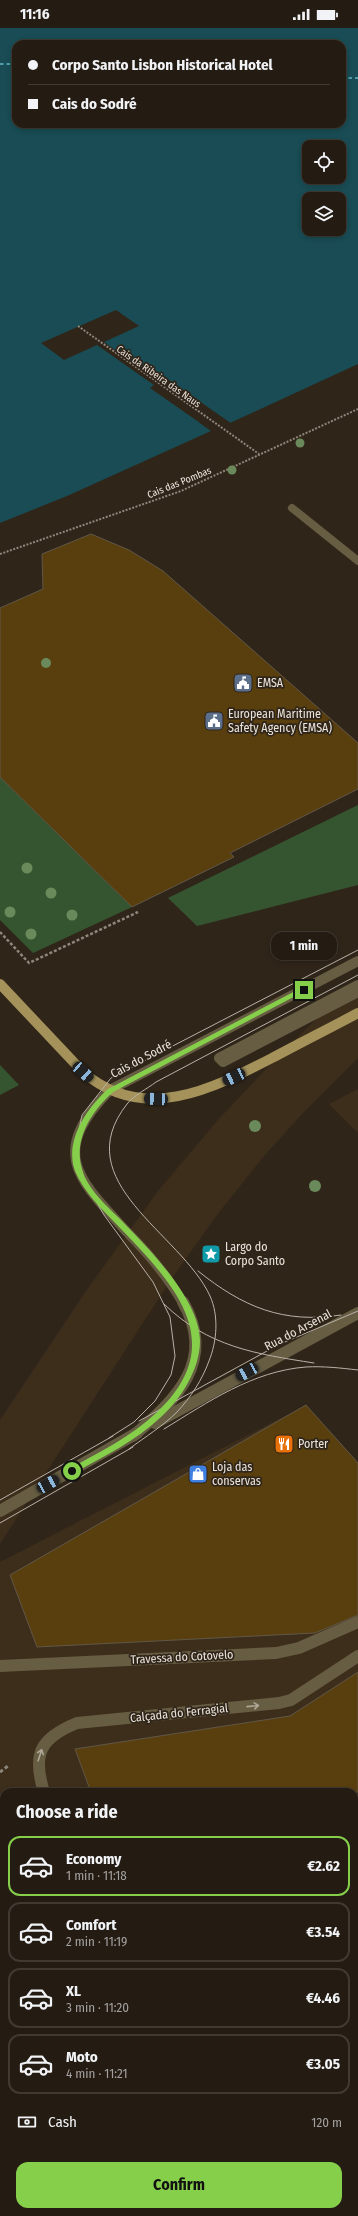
<!DOCTYPE html>
<meta charset="utf-8">
<style>
body{margin:0;font-family:"Fira Sans Condensed",sans-serif;background:#2c251c;color:#f1f3f6;height:100vh;display:flex;flex-direction:column;font-size:15px;white-space:nowrap}
*{box-sizing:border-box;margin:0}
p{font-size:13px;color:#a3a1a0}
.icon{flex:none;width:22px;height:22px;fill:none;stroke:currentColor;stroke-width:2;stroke-linecap:round;stroke-linejoin:round}
.map{position:relative;flex:1;overflow:hidden}
.side{position:absolute;left:0px;top:1760px;width:358px;height:428px;display:flex;flex-direction:column;background:#241c13;border-radius:12px 12px 0 0;box-shadow:0 2px 6px #0003,0 0 0 1px #413a33}
.side>*{flex:none}
.banner{position:absolute;left:12px;top:12px;width:334px;height:88px;border-radius:12px;box-shadow:0 2px 6px #0003,0 0 0 1px #413a33;display:grid;align-content:center;height:88px;padding:0 16px;background:#241c13}
.controls{position:absolute;left:302px;top:112px;display:grid;gap:8px}
.controls a{display:grid;place-items:center;width:44px;height:44px;border-radius:8px;background:#241c13;box-shadow:0 2px 6px #0003,0 0 0 1px #413a33;font-size:20px}
.end{position:absolute;width:18px;height:18px;margin:-9px;border:5px solid #86cf4b;background:#111;box-shadow:0 0 0 2px #111}
.from{border-radius:50%}
.bubble{position:absolute;height:28px;border-radius:12px;background:#241c13;box-shadow:0 2px 6px #0003,0 0 0 1px #413a33;font-size:13px;font-weight:700;line-height:28px;text-align:center}
.car{position:absolute;width:12px;height:24px;margin:-12px -6px;border-radius:5px;box-shadow:0 0 3px 1px #0007;background:linear-gradient(#222 24%,#8ab4d8 0 40%,#222 0 76%,#8ab4d8 0 86%,#222 0)}
.banner b{display:flex;align-items:center;gap:14px;height:38px;font-size:15px}
.banner b+b{border-top:1px solid #413a33}
.banner i{width:10px;height:10px;background:#f1f3f6}
ul{padding:0;list-style:none}
li{display:flex;align-items:center;gap:12px;height:60px;margin:0 8px 6px;padding:0 8px;border:2px solid #413a33;border-radius:12px}
li div{flex:1}
li b{display:block;font-size:15px}
li em{font-style:normal;font-weight:700}
li.on{border-color:#86cf4b}
li>.icon{width:36px;height:36px;stroke-width:1.5}
h2{padding:0 16px;font-size:18px;line-height:48px}
.pay{display:flex;align-items:center;gap:10px;height:44px;padding:0 16px;font-size:15px}
.pay p{margin-inline-start:auto}
.primary-button{display:flex;gap:8px;margin-top:auto;padding:8px 16px}
.primary-button a{flex:1;height:46px;border-radius:12px;background:#86cf4b;color:#111;font-size:16px;font-weight:700;line-height:46px;text-align:center}
.status{display:flex;justify-content:space-between;align-items:center;height:28px;padding:0 20px;background:#241c13;direction:ltr}
.status svg{height:11px;fill:currentColor}
.map>svg:first-child{display:block}
.built{fill:#3d2e1c}
.green{fill:#355531}
.water{fill:#194c54;fill-rule:evenodd}
.pier{fill:#302519}
.lines{fill:none;stroke-linecap:round;stroke-linejoin:round}
.ferry{stroke:#89edfd;stroke-width:1;stroke-dasharray:3.5 3;stroke-linecap:butt}
.building{fill:#5a3f0e;stroke:#605748}
.path-far2{stroke:#8f867c;stroke-width:2;stroke-dasharray:2 1.5;stroke-linecap:butt}
.path-far1{stroke:#8f867c;stroke-width:2.5;stroke-dasharray:3 2;stroke-linecap:butt}
.path{stroke:#8f867c;stroke-width:3;stroke-dasharray:3.5 2.5;stroke-linecap:butt}
.service-far1{stroke:#665d43;stroke-width:8}
.service{stroke:#665d43;stroke-width:10}
.pedestrian-far1{stroke:#665d43;stroke-width:10}
.pedestrian{stroke:#665d43;stroke-width:12}
.minor-far1{stroke:#665d43;stroke-width:10}
.minor{stroke:#665d43;stroke-width:12}
.tertiary{stroke:#665d43;stroke-width:12}
.primary{stroke:#a4925a;stroke-width:10}
.tram{stroke:#b9b1a8;stroke-width:1}
.tree{fill:#6b8a5c}
.oneway{stroke:#afa797}
.route{fill:#86cf4b}
.labels{text-anchor:middle;stroke-width:3.5;stroke-linejoin:round;paint-order:stroke}
.far-street-label{font-size:10px;fill:#ebe4dc;stroke:#302519}
.poi-label{font-size:12px;fill:#ebe4dc;stroke:#302519;text-anchor:start}
.street-label{font-size:12px;fill:#ebe4dc;stroke:#302519}
</style>
<div class="status"><b>11:16</b><svg viewBox="0 0 49 12"><path d="M0 12V9h3v3zM5 12V6h3v6zM10 12V3h3v9zM15 12V0h3v12zM26 1h20v11H26zM47 4h2v5h-2z"/></svg></div>
<div class="map">
<svg width="358" height="2188" viewBox="0 0 358 2188">
<rect width="100%" height="100%" fill="#302519"/>
<g class="built">
<path d="M 358,955 L 358,1030 L 303,1085 L 264,1128 L 217,1187 L 172,1250 L 0,1516 L 0,1392 L 86,1263 L 158,1163 L 217,1093 L 278,1028 L 331,977 Z"/>
<path d="M 358,1061 L 358,1105 L 329,1076 Z"/>
<path d="M 306,1377 L 358,1435 L 358,2097 L 354,2099 L 354,1764 L 4,1764 L 4,2094 L 0,2096 L 0,1534 Z"/>
</g>
<g class="green">
<path d="M 0,749 L 132,879 L 33,925 L 0,892 Z"/>
<path d="M 358,777 L 358,857 L 197,898 L 168,870 Z"/>
<path d="M 0,1037 L 19,1057 L 0,1067 Z"/>
</g>
<path class="water" d="M 0,0 L 358,0 L 358,336 L 230,395 L 217,386 L 200,395 L 211,403 L 67,468 L 0,495 ZM 16,16 L 342,16 L 342,96 L 16,96 ZM 309,119 L 339,119 L 339,149 L 309,149 ZM 309,171 L 339,171 L 339,201 L 309,201 Z"/>
<path class="pier" d="M 116,282 L 139,298 L 104,314 L 161,355 L 169,352 L 232,396 L 229,397 L 217,389 L 203,395 L 212,401 L 213,404 L 150,360 L 154,357 L 97,317 L 64,332 L 41,315 Z"/>
<g class="lines">
<g class="ferry">
<path d="M 0,36 L 16,36"/>
<path d="M 342,50 L 358,50"/>
</g>
</g>
<g class="building">
<path d="M 91,506 L 129,522 L 163,543 L 358,715 L 358,761 L 230,825 L 234,829 L 132,879 L 0,749 L 0,580 L 43,561 L 42,526 Z"/>
<path d="M 306,1377 L 358,1435 L 358,1587 L 315,1605 L 37,1619 L 10,1547 Z"/>
<path d="M 358,1644 L 358,1764 L 91,1764 L 75,1721 L 290,1688 Z"/>
</g>
<g class="lines">
<g class="path-far2">
<path d="M 78,298 L 259,426"/>
<path d="M 0,526 L 181,463 L 358,381"/>
</g>
<path class="path-far1" d="M 0,904 L 29,935 L 138,884"/>
<path class="path" d="M 0,1744 L 8,1738"/>
<path class="service-far1" d="M 292,480 L 358,533"/>
<path class="service" d="M 110,1062 L 358,933"/>
<path class="pedestrian-far1" d="M 358,957 L 219,1030 L 223,1034 L 358,964"/>
<path class="pedestrian" d="M 0,1638 L 276,1625 L 299,1620 L 358,1594"/>
<path class="minor-far1" d="M 110,1062 C 48,1125 78,1151 127,1204 C 149,1226 168,1249 183,1275"/>
<g class="minor">
<path d="M 155,1395 L 358,1285"/>
<path d="M 133,1408 C 176,1372 217,1333 183,1274"/>
<path d="M 0,1483 L 137,1405"/>
<path d="M 44,1764 C 32,1726 40,1710 77,1695 L 279,1675 L 291,1672 L 358,1628"/>
<path d="M 354,1807 L 358,1805"/>
<path d="M 0,2108 L 4,2118"/>
<path d="M 223,2184 L 225,2188"/>
</g>
<g class="tertiary">
<path d="M 354,2047 L 358,2045"/>
<path d="M 0,2157 L 4,2156"/>
</g>
<path class="primary" d="M 0,956 L 83,1044 C 144,1097 214,1060 274,1029 C 302,1014 330,1000 358,985"/>
<g class="tram">
<path d="M 198,1243 C 243,1279 283,1296 341,1287"/>
<path d="M 164,1276 C 208,1319 256,1326 314,1335"/>
<path d="M 139,1393 L 278,1317 L 358,1283"/>
<path d="M 164,1401 C 208,1374 253,1343 306,1339 C 323,1338 341,1340 358,1342"/>
<path d="M 109,1410 L 134,1394 L 155,1373 L 171,1347 L 175,1328 L 170,1289 L 153,1254 L 104,1187 L 85,1154 L 75,1121 L 82,1087 L 111,1050 L 358,922"/>
<path d="M 129,1421 C 145,1409 163,1398 177,1384 C 191,1369 202,1352 209,1333 C 217,1313 219,1288 210,1268 C 181,1205 66,1154 127,1076 C 134,1067 147,1061 156,1054 L 358,947"/>
<path d="M 0,1472 L 113,1408"/>
<path d="M 0,1495 L 133,1419"/>
<path d="M 354,2033 L 358,2031"/>
<path d="M 354,2061 L 358,2059"/>
<path d="M 0,2144 L 4,2143"/>
<path d="M 0,2171 L 4,2170"/>
</g>
</g>
<g class="tree">
<circle cx="300" cy="415" r="4.5"/>
<circle cx="232" cy="442" r="4.5"/>
<circle cx="46" cy="635" r="5"/>
<circle cx="27" cy="840" r="5.5"/>
<circle cx="51" cy="865" r="5.5"/>
<circle cx="10" cy="884" r="5.5"/>
<circle cx="72" cy="887" r="5.5"/>
<circle cx="31" cy="906" r="5.5"/>
<circle cx="255" cy="1098" r="6"/>
<circle cx="315" cy="1158" r="6"/>
</g>
<defs><path id="oneway-shaft" d="M-6 0H5M1.5-3L5.5 0L1.5 3" fill="none" stroke-width="1.6" stroke-linecap="round" stroke-linejoin="round"/></defs>
<g class="oneway">
<use href="#oneway-shaft" transform="translate(253 1678) rotate(-6)"/>
<use href="#oneway-shaft" transform="translate(40 1727) rotate(-72)"/>
</g>
<path class="route" d="M 301,960 L 307,962 L 113,1064 C 92,1083 73,1111 82,1141 C 87,1161 108,1179 122,1193 C 149,1221 200,1272 200,1313 C 200,1341 181,1371 161,1389 C 136,1413 104,1428 74,1445 L 69,1445 L 69,1441 C 99,1424 131,1409 156,1385 C 231,1315 174,1256 120,1200 C 104,1183 84,1165 75,1143 C 64,1113 87,1080 108,1061 Z"/>
<defs>
<g id="civic-square" transform="scale(1)"><rect x="-9" y="-9" width="18" height="18" rx="4" fill="#5c6f8a" stroke="#302519"/><path d="M-.6-6.5H3V-4.5H.6V-3L4-1V1h2V6H-6V1h2V-1L-.6-3ZM-1.2 2.5V6h2.4V2.5Z" fill="#fff"/></g>
<g id="sight-square" transform="scale(1)"><rect x="-9" y="-9" width="18" height="18" rx="4" fill="#0f9aa8" stroke="#302519"/><path d="M0-6L1.8-2.2L6-1.7L2.9 1.2L3.7 5.4L0 3.3L-3.7 5.4L-2.9 1.2L-6-1.7L-1.8-2.2Z" fill="#fff"/></g>
<g id="restaurant-square" transform="scale(1)"><rect x="-9" y="-9" width="18" height="18" rx="4" fill="#e8710a" stroke="#302519"/><path d="M-5-6h1v4h1v-4h1v4h1v-4h1v5L-1.5 .5V6h-2V.5L-5-1ZM5-6V6H3V1.5H1.5Q1.5-4 5-6Z" fill="#fff"/></g>
<g id="shop-square" transform="scale(1)"><rect x="-9" y="-9" width="18" height="18" rx="4" fill="#3f7fe0" stroke="#302519"/><path d="M-5-2.5h2.3a2.7 3.5 0 0 1 5.4 0H5L5.5 6h-11ZM-1.5-2.5h3a1.5 2.3 0 0 0-3 0Z" fill="#fff"/></g>
</defs>
<g fill-rule="evenodd">
<use href="#civic-square" x="243" y="655"/>
<use href="#civic-square" x="214" y="693"/>
<use href="#sight-square" x="211" y="1226"/>
<use href="#restaurant-square" x="284" y="1416"/>
<use href="#shop-square" x="198" y="1446"/>
</g>
<g class="labels">
<g class="far-street-label">
<text transform="translate(159 348) rotate(35)" y="4">Cais da Ribeira das Naus</text>
<text transform="translate(179 454) rotate(-22)" y="4">Cais das Pombas</text>
</g>
<g class="poi-label">
<text x="257" y="659">EMSA</text>
<text x="228" y="690">European Maritime<tspan x="228" dy="14">Safety Agency (EMSA)</tspan></text>
<text x="225" y="1223">Largo do<tspan x="225" dy="14">Corpo Santo</tspan></text>
<text x="298" y="1420">Porter</text>
<text x="212" y="1443">Loja das<tspan x="212" dy="14">conservas</tspan></text>
</g>
<g class="street-label">
<text transform="translate(141 1031) rotate(-28)" y="4">Cais do Sodré</text>
<text transform="translate(298 1302) rotate(-28)" y="4">Rua do Arsenal</text>
<text transform="translate(182 1629) rotate(-3)" y="4">Travessa do Cotovelo</text>
<text transform="translate(179 1685) rotate(-6)" y="4">Calçada do Ferragial</text>
</g>
</g>
</svg>
<div class="controls">
<a><svg class="icon" aria-label="locate" viewBox="0 0 24 24"><circle cx="12" cy="12" r="6"/><path d="M12 2v4M12 18v4M2 12h4M18 12h4"/></svg></a>
<a><svg class="icon" aria-label="layers" viewBox="0 0 24 24"><path d="M12 4l9 5-9 5-9-5zM3 14l9 5 9-5"/></svg></a>
</div>
<i class="end from" style="left:72px;top:1443px"></i>
<i class="end" style="left:304px;top:962px"></i>
<div class="bubble" style="left:271px;top:904px;width:66px">1 min</div>
<i class="car" style="left:83px;top:1044px;rotate:132deg"></i>
<i class="car" style="left:234px;top:1049px;rotate:245deg"></i>
<i class="car" style="left:156px;top:1071px;rotate:272deg"></i>
<i class="car" style="left:247px;top:1344px;rotate:241deg"></i>
<i class="car" style="left:48px;top:1456px;rotate:61deg"></i>
<div class="banner">
<b><i class="from"></i>Corpo Santo Lisbon Historical Hotel</b>
<b><i></i>Cais do Sodré</b>
</div>
<section class="side">
<h2>Choose a ride</h2>
<ul>
<li class="on"><svg class="icon" aria-label="car" viewBox="0 0 24 24"><path d="M5 17H2v-5l4-1 3-4h7l3 4 3 1v5h-3M9 17h6M6 11h13"/><circle cx="7" cy="17" r="2"/><circle cx="17" cy="17" r="2"/></svg><div><b>Economy</b><p>1 min · 11:18</p></div><em>€2.62</em></li>
<li><svg class="icon" aria-label="car" viewBox="0 0 24 24"><path d="M5 17H2v-5l4-1 3-4h7l3 4 3 1v5h-3M9 17h6M6 11h13"/><circle cx="7" cy="17" r="2"/><circle cx="17" cy="17" r="2"/></svg><div><b>Comfort</b><p>2 min · 11:19</p></div><em>€3.54</em></li>
<li><svg class="icon" aria-label="car" viewBox="0 0 24 24"><path d="M5 17H2v-5l4-1 3-4h7l3 4 3 1v5h-3M9 17h6M6 11h13"/><circle cx="7" cy="17" r="2"/><circle cx="17" cy="17" r="2"/></svg><div><b>XL</b><p>3 min · 11:20</p></div><em>€4.46</em></li>
<li><svg class="icon" aria-label="car" viewBox="0 0 24 24"><path d="M5 17H2v-5l4-1 3-4h7l3 4 3 1v5h-3M9 17h6M6 11h13"/><circle cx="7" cy="17" r="2"/><circle cx="17" cy="17" r="2"/></svg><div><b>Moto</b><p>4 min · 11:21</p></div><em>€3.05</em></li>
</ul>
<div class="pay"><svg class="icon" aria-label="cash" viewBox="0 0 24 24"><path d="M3 7h18v10H3z"/><circle cx="12" cy="12" r="2"/></svg>Cash<p>120 m</p></div>
<div class="primary-button"><a>Confirm</a></div>
</section>
</div>
